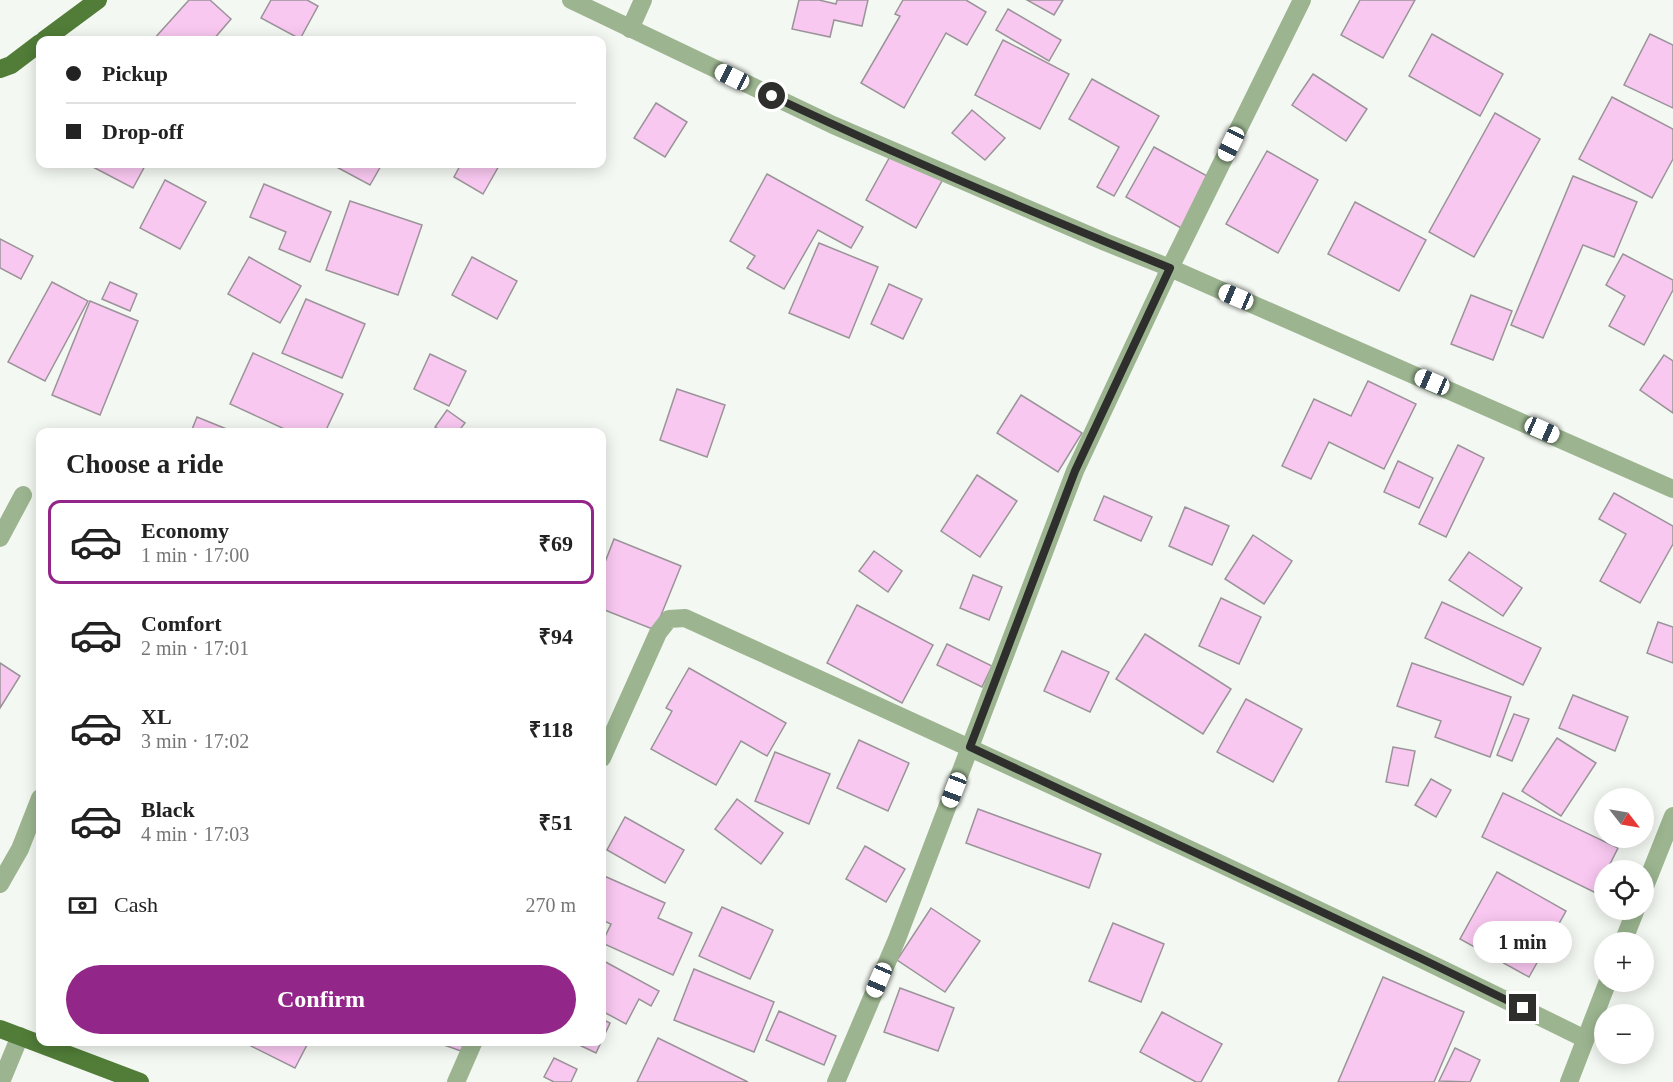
<!DOCTYPE html>
<meta charset="utf-8">
<style>
body{margin:0;font-family:"Times New Roman",serif;background:#f2f2f2;color:#222;height:100vh;display:flex;flex-direction:column;font-size:22px;white-space:nowrap}
*{box-sizing:border-box;margin:0}
p{font-size:20px;color:#767676}
.icon{flex:none;width:33px;height:33px;fill:none;stroke:currentColor;stroke-width:2;stroke-linecap:round;stroke-linejoin:round}
.map{position:relative;flex:1;overflow:hidden}
.details{position:absolute;left:36px;top:428px;width:570px;height:618px;display:flex;flex-direction:column;background:#fff;border-radius:12px;box-shadow:0 3px 15px #0003}
.details>*{flex:none}
.hud{position:absolute;left:36px;top:36px;width:570px;height:132px;border-radius:12px;box-shadow:0 3px 15px #0003;display:grid;align-content:center;height:132px;padding:0 30px;background:#fff}
.needle{width:39px;rotate:121deg}
.buttons{position:absolute;left:1594px;top:788px;display:grid;gap:12px}
.buttons a{display:grid;place-items:center;width:60px;height:60px;border-radius:50%;background:#fff;box-shadow:0 3px 15px #0003;font-size:30px}
.end{position:absolute;width:27px;height:27px;margin:-14px;border:8px solid #2e2f2d;background:#fff;box-shadow:0 0 0 3px #fff}
.from{border-radius:50%}
.bubble{position:absolute;height:42px;border-radius:21px;background:#fff;box-shadow:0 3px 15px #0003;font-size:20px;font-weight:700;line-height:42px;text-align:center}
.car{position:absolute;width:18px;height:36px;margin:-18px -9px;border-radius:8px;box-shadow:0 0 4px 2px #0007;background:linear-gradient(#fff 24%,#345 0 40%,#fff 0 76%,#345 0 86%,#fff 0)}
.hud b{display:flex;align-items:center;gap:21px;height:57px;font-size:22px}
.hud b+b{border-top:2px solid #e0e0e0}
.hud i{width:15px;height:15px;background:#222}
ul{padding:0;list-style:none}
li{display:flex;align-items:center;gap:18px;height:84px;margin:0 12px 9px;padding:0 18px;border:3px solid transparent;border-radius:12px}
li div{flex:1}
li b{display:block;font-size:22px}
li em{font-style:normal;font-weight:700}
li.active{border-color:#932789}
li>.icon{width:54px;height:54px;stroke-width:1.5}
h2{padding:0 30px;font-size:27px;line-height:72px}
.pay{display:flex;align-items:center;gap:15px;height:66px;padding:0 30px;font-size:22px}
.pay p{margin-inline-start:auto}
.button{display:flex;gap:12px;margin-top:auto;padding:12px 30px}
.button a{flex:1;height:69px;border-radius:36px;background:#932789;color:#fff;font-size:24px;font-weight:700;line-height:69px;text-align:center}
.map>svg:first-child{display:block}
.building{fill:#f9c8f1;stroke:#9a9499;stroke-width:1.5}
.lines{fill:none;stroke-linecap:round;stroke-linejoin:round}
.minor{stroke:#9cb590;stroke-width:18}
.major{stroke:#517d38;stroke-width:18}
.route{stroke:#2e2f2d;stroke-width:8}
</style>
<div class="map">
<svg width="1673" height="1082" viewBox="0 0 1673 1082">
<rect width="100%" height="100%" fill="#f4f8f2"/>
<g class="building">
<path d="M 189,0 L 210,0 L 231,19 L 213,40 L 153,40 Z"/>
<path d="M 271,0 L 307,0 L 318,6 L 300,39 L 261,18 Z"/>
<path d="M 799,0 L 819,0 L 836,4 L 837,0 L 868,0 L 862,26 L 834,20 L 830,37 L 792,29 Z"/>
<path d="M 903,0 L 966,0 L 986,12 L 967,45 L 946,33 L 904,108 L 861,83 L 900,16 L 895,14 Z"/>
<path d="M 1027,0 L 1063,0 L 1054,15 Z"/>
<path d="M 1360,0 L 1415,0 L 1383,58 L 1341,35 Z"/>
<path d="M 1008,9 L 1061,40 L 1049,61 L 996,30 Z"/>
<path d="M 1432,34 L 1503,74 L 1480,116 L 1409,76 Z"/>
<path d="M 1650,34 L 1673,45 L 1673,108 L 1624,85 Z"/>
<path d="M 1003,40 L 1069,74 L 1040,129 L 975,95 Z"/>
<path d="M 1313,74 L 1367,109 L 1346,141 L 1292,105 Z"/>
<path d="M 1092,79 L 1159,116 L 1114,196 L 1097,187 L 1119,147 L 1069,119 Z"/>
<path d="M 1612,97 L 1673,129 L 1673,159 L 1652,198 L 1579,159 Z"/>
<path d="M 656,103 L 687,122 L 665,157 L 634,138 Z"/>
<path d="M 972,110 L 1005,138 L 985,160 L 952,133 Z"/>
<path d="M 1495,113 L 1540,139 L 1474,257 L 1429,232 Z"/>
<path d="M 1154,147 L 1209,177 L 1181,228 L 1126,197 Z"/>
<path d="M 893,151 L 943,179 L 916,228 L 866,200 Z"/>
<path d="M 1267,151 L 1318,180 L 1278,253 L 1226,224 Z"/>
<path d="M 93,164 L 146,164 L 133,188 L 91,166 Z"/>
<path d="M 331,164 L 382,164 L 370,185 Z"/>
<path d="M 461,164 L 500,164 L 483,194 L 454,177 Z"/>
<path d="M 767,174 L 863,227 L 851,248 L 818,230 L 784,289 L 747,268 L 755,256 L 730,241 Z"/>
<path d="M 1573,176 L 1637,202 L 1614,257 L 1583,245 L 1543,338 L 1511,325 Z"/>
<path d="M 165,180 L 206,202 L 180,249 L 140,228 Z"/>
<path d="M 264,184 L 331,212 L 310,262 L 279,249 L 286,232 L 250,217 Z"/>
<path d="M 350,201 L 422,225 L 398,295 L 326,270 Z"/>
<path d="M 1355,202 L 1426,240 L 1399,291 L 1328,254 Z"/>
<path d="M 0,239 L 33,256 L 21,279 L 0,268 Z"/>
<path d="M 819,243 L 878,267 L 849,338 L 789,313 Z"/>
<path d="M 1623,254 L 1673,280 L 1673,290 L 1644,345 L 1609,326 L 1625,296 L 1606,285 Z"/>
<path d="M 249,257 L 301,286 L 280,323 L 228,294 Z"/>
<path d="M 472,257 L 517,281 L 497,319 L 452,295 Z"/>
<path d="M 52,282 L 88,301 L 45,381 L 8,362 Z"/>
<path d="M 110,282 L 137,294 L 130,311 L 102,299 Z"/>
<path d="M 889,284 L 922,299 L 903,339 L 871,324 Z"/>
<path d="M 1471,295 L 1512,311 L 1493,360 L 1451,344 Z"/>
<path d="M 306,299 L 365,324 L 342,378 L 282,353 Z"/>
<path d="M 90,301 L 138,321 L 100,415 L 52,395 Z"/>
<path d="M 253,353 L 343,394 L 325,432 L 291,432 L 230,404 Z"/>
<path d="M 430,354 L 466,371 L 449,406 L 414,389 Z"/>
<path d="M 1664,355 L 1673,361 L 1673,413 L 1640,390 Z"/>
<path d="M 1368,381 L 1416,404 L 1384,469 L 1329,442 L 1311,479 L 1282,466 L 1314,399 L 1351,416 Z"/>
<path d="M 677,389 L 725,405 L 707,457 L 660,440 Z"/>
<path d="M 1021,395 L 1082,433 L 1058,472 L 997,433 Z"/>
<path d="M 447,410 L 465,423 L 458,432 L 443,432 L 435,427 Z"/>
<path d="M 197,417 L 234,432 L 191,432 Z"/>
<path d="M 1458,445 L 1484,458 L 1446,537 L 1419,524 Z"/>
<path d="M 1398,461 L 1433,478 L 1419,508 L 1384,492 Z"/>
<path d="M 977,475 L 1017,501 L 980,557 L 941,531 Z"/>
<path d="M 1614,493 L 1673,526 L 1673,544 L 1640,603 L 1600,581 L 1626,534 L 1599,519 Z"/>
<path d="M 1104,496 L 1152,517 L 1141,541 L 1094,520 Z"/>
<path d="M 1185,507 L 1229,526 L 1212,565 L 1169,546 Z"/>
<path d="M 1253,535 L 1292,561 L 1264,604 L 1225,579 Z"/>
<path d="M 614,539 L 681,566 L 655,630 L 602,609 L 602,570 Z"/>
<path d="M 874,551 L 902,571 L 888,592 L 859,571 Z"/>
<path d="M 1469,552 L 1522,588 L 1503,616 L 1449,580 Z"/>
<path d="M 973,575 L 1002,587 L 989,620 L 960,608 Z"/>
<path d="M 1221,598 L 1261,617 L 1239,664 L 1199,646 Z"/>
<path d="M 1442,602 L 1541,648 L 1523,685 L 1425,638 Z"/>
<path d="M 857,605 L 933,645 L 902,703 L 827,663 Z"/>
<path d="M 1658,622 L 1673,627 L 1673,663 L 1647,653 Z"/>
<path d="M 1145,634 L 1231,689 L 1203,734 L 1116,679 Z"/>
<path d="M 947,644 L 992,666 L 982,687 L 937,665 Z"/>
<path d="M 1062,651 L 1109,672 L 1090,712 L 1044,691 Z"/>
<path d="M 0,663 L 20,676 L 0,708 Z"/>
<path d="M 1412,663 L 1511,697 L 1490,757 L 1435,737 L 1441,721 L 1397,706 Z"/>
<path d="M 689,668 L 786,723 L 767,756 L 741,741 L 716,785 L 651,749 L 672,711 L 666,708 Z"/>
<path d="M 1573,695 L 1628,717 L 1615,751 L 1559,728 Z"/>
<path d="M 1246,699 L 1302,729 L 1273,782 L 1217,752 Z"/>
<path d="M 1514,714 L 1529,719 L 1512,761 L 1497,755 Z"/>
<path d="M 1557,738 L 1596,763 L 1561,816 L 1522,791 Z"/>
<path d="M 859,740 L 909,763 L 888,811 L 837,788 Z"/>
<path d="M 1393,747 L 1415,751 L 1408,786 L 1386,782 Z"/>
<path d="M 775,752 L 830,774 L 809,824 L 755,801 Z"/>
<path d="M 1431,779 L 1451,790 L 1436,817 L 1415,805 Z"/>
<path d="M 1503,793 L 1618,848 L 1607,870 L 1605,870 L 1605,874 L 1596,893 L 1482,837 Z"/>
<path d="M 737,799 L 783,833 L 761,864 L 715,829 Z"/>
<path d="M 978,809 L 1101,854 L 1089,888 L 966,843 Z"/>
<path d="M 625,817 L 684,850 L 665,883 L 607,850 Z"/>
<path d="M 865,846 L 905,869 L 886,902 L 846,879 Z"/>
<path d="M 1497,872 L 1566,911 L 1529,977 L 1460,939 Z"/>
<path d="M 602,875 L 665,903 L 658,918 L 692,933 L 673,975 L 602,943 L 611,924 L 602,920 Z"/>
<path d="M 722,907 L 773,930 L 750,979 L 699,956 Z"/>
<path d="M 931,908 L 980,941 L 945,992 L 897,960 Z"/>
<path d="M 1113,923 L 1164,944 L 1141,1002 L 1089,981 Z"/>
<path d="M 602,960 L 659,991 L 651,1006 L 639,999 L 626,1024 L 602,1011 Z"/>
<path d="M 694,969 L 774,1002 L 754,1052 L 674,1020 Z"/>
<path d="M 1383,977 L 1464,1012 L 1434,1082 L 1338,1082 Z"/>
<path d="M 900,988 L 954,1008 L 938,1051 L 884,1032 Z"/>
<path d="M 779,1011 L 836,1036 L 824,1065 L 766,1040 Z"/>
<path d="M 1162,1012 L 1222,1044 L 1201,1082 L 1196,1082 L 1140,1052 Z"/>
<path d="M 602,1019 L 610,1023 L 596,1053 L 573,1042 L 602,1041 Z"/>
<path d="M 658,1038 L 748,1082 L 637,1082 Z"/>
<path d="M 241,1041 L 309,1041 L 295,1068 Z"/>
<path d="M 433,1041 L 465,1041 L 461,1051 Z"/>
<path d="M 1455,1048 L 1480,1060 L 1470,1082 L 1439,1081 Z"/>
<path d="M 554,1058 L 577,1069 L 571,1082 L 554,1082 L 544,1077 Z"/>
</g>
<g class="lines">
<g class="minor">
<path d="M 571,0 L 833,125 L 1105,242 L 1170,268 L 1673,489"/>
<path d="M 630,29 L 643,0"/>
<path d="M 0,538 L 23,495"/>
<path d="M 602,758 L 658,633 L 669,619 L 685,618 C 986,755 1288,892 1585,1039"/>
<path d="M 0,884 L 20,849 L 40,798"/>
<path d="M 1644,889 L 1673,816"/>
<path d="M 1623,942 L 1636,909"/>
<path d="M 1,1082 L 20,1036"/>
<path d="M 456,1082 L 474,1041"/>
<path d="M 836,1082 L 897,939 L 1075,471 L 1170,268 L 1302,0"/>
<path d="M 1569,1082 L 1608,981"/>
</g>
<g class="major">
<path d="M 44,40 L 98,0"/>
<path d="M 0,69 L 11,65 L 40,43"/>
<path d="M 0,1029 L 140,1082"/>
</g>
</g>
<g class="lines">
<path class="route" d="M 772,96 C 903,158 1036,214 1170,268 L 1075,471 L 970,747 L 1420,958 L 1523,1008"/>
</g>
</svg>
<div class="buttons">
<a><svg class="needle" viewBox="-14 -14 28 28"><path d="M0-13l5 13h-10z" fill="#e53935"/><path d="M0 13l5-13h-10z" fill="#767676"/></svg></a>
<a><svg class="icon" aria-label="locate" viewBox="0 0 24 24"><circle cx="12" cy="12" r="6"/><path d="M12 2v4M12 18v4M2 12h4M18 12h4"/></svg></a>
<a>+</a>
<a>−</a>
</div>
<i class="end from" style="left:772px;top:96px"></i>
<i class="end" style="left:1523px;top:1008px"></i>
<div class="bubble" style="left:1473px;top:921px;width:99px">1 min</div>
<i class="car" style="left:732px;top:77px;rotate:296deg"></i>
<i class="car" style="left:1231px;top:144px;rotate:206deg"></i>
<i class="car" style="left:1236px;top:297px;rotate:293deg"></i>
<i class="car" style="left:1432px;top:382px;rotate:293deg"></i>
<i class="car" style="left:1542px;top:430px;rotate:114deg"></i>
<i class="car" style="left:954px;top:790px;rotate:201deg"></i>
<i class="car" style="left:879px;top:980px;rotate:203deg"></i>
<div class="hud">
<b><i class="from"></i>Pickup</b>
<b><i></i>Drop-off</b>
</div>
<section class="details">
<h2>Choose a ride</h2>
<ul>
<li class="active"><svg class="icon" aria-label="car" viewBox="0 0 24 24"><path d="M5 17H2v-5l4-1 3-4h7l3 4 3 1v5h-3M9 17h6M6 11h13"/><circle cx="7" cy="17" r="2"/><circle cx="17" cy="17" r="2"/></svg><div><b>Economy</b><p>1 min · 17:00</p></div><em>₹69</em></li>
<li><svg class="icon" aria-label="car" viewBox="0 0 24 24"><path d="M5 17H2v-5l4-1 3-4h7l3 4 3 1v5h-3M9 17h6M6 11h13"/><circle cx="7" cy="17" r="2"/><circle cx="17" cy="17" r="2"/></svg><div><b>Comfort</b><p>2 min · 17:01</p></div><em>₹94</em></li>
<li><svg class="icon" aria-label="car" viewBox="0 0 24 24"><path d="M5 17H2v-5l4-1 3-4h7l3 4 3 1v5h-3M9 17h6M6 11h13"/><circle cx="7" cy="17" r="2"/><circle cx="17" cy="17" r="2"/></svg><div><b>XL</b><p>3 min · 17:02</p></div><em>₹118</em></li>
<li><svg class="icon" aria-label="car" viewBox="0 0 24 24"><path d="M5 17H2v-5l4-1 3-4h7l3 4 3 1v5h-3M9 17h6M6 11h13"/><circle cx="7" cy="17" r="2"/><circle cx="17" cy="17" r="2"/></svg><div><b>Black</b><p>4 min · 17:03</p></div><em>₹51</em></li>
</ul>
<div class="pay"><svg class="icon" aria-label="cash" viewBox="0 0 24 24"><path d="M3 7h18v10H3z"/><circle cx="12" cy="12" r="2"/></svg>Cash<p>270 m</p></div>
<div class="button"><a>Confirm</a></div>
</section>
</div>
